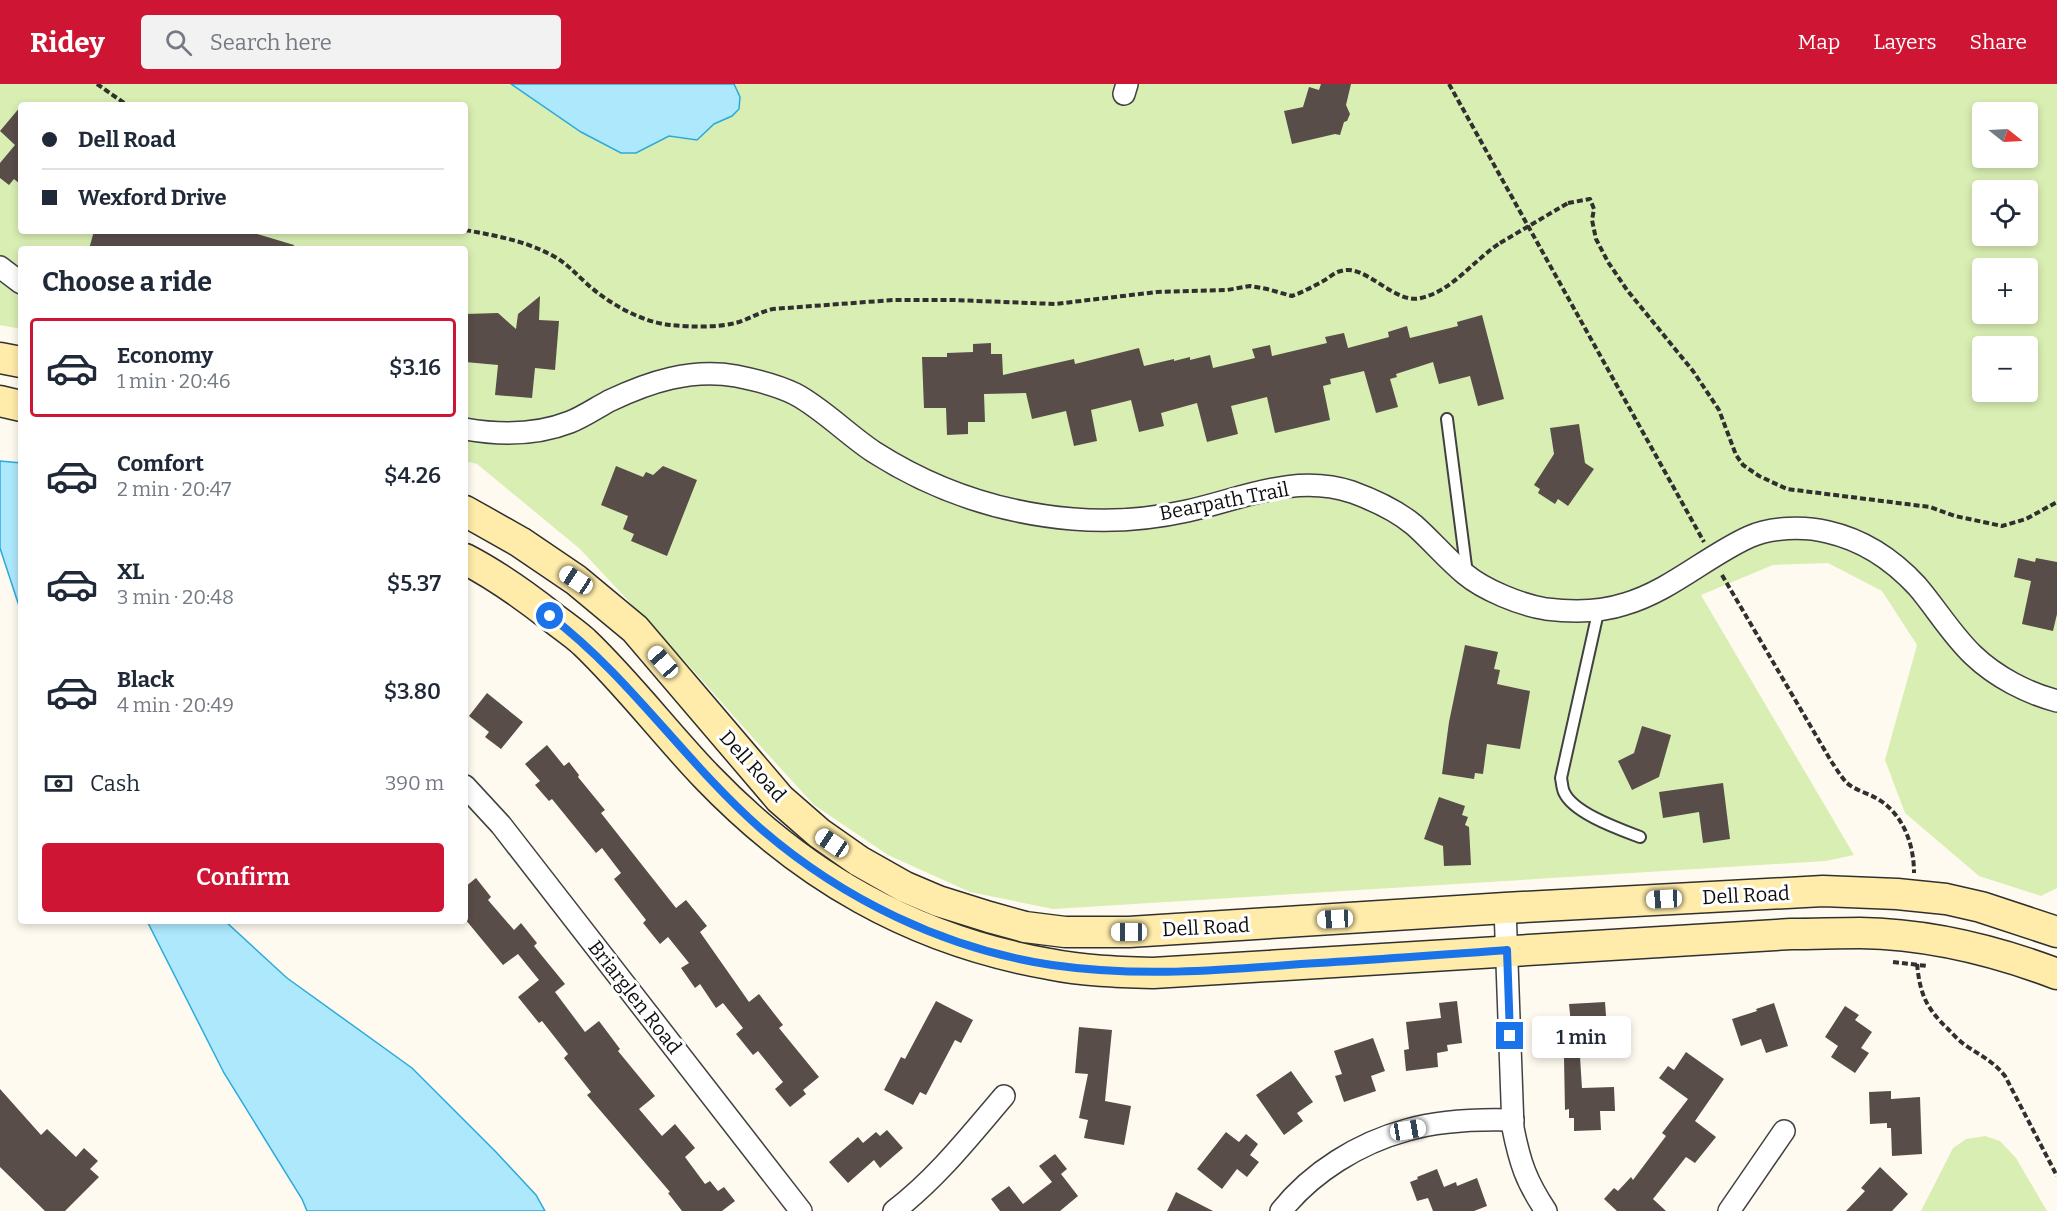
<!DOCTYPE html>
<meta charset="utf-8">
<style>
body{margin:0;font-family:Bitter,serif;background:#f2f2f3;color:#1f2937;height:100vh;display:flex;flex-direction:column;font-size:22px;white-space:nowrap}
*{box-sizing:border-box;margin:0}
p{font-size:20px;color:#747a83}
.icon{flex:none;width:33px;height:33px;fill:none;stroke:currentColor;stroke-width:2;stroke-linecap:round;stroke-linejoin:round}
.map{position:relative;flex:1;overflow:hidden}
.panel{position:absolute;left:18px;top:162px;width:450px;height:678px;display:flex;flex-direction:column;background:#fff;border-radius:6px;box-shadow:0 3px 9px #0003}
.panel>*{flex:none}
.guide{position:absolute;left:18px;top:18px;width:450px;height:132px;border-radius:6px;box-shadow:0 3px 9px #0003;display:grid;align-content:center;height:132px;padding:0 24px;background:#fff}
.needle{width:39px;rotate:108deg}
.fabs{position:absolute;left:1972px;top:18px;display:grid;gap:12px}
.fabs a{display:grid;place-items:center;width:66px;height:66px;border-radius:6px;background:#fff;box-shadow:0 3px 9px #0003;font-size:30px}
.end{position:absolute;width:27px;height:27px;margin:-14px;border:8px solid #1a73e8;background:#fff;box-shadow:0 0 0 3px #fff}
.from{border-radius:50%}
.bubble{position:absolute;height:42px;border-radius:6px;background:#fff;box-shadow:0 3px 9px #0003;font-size:20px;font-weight:600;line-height:42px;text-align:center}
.car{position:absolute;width:18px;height:36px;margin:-18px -9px;border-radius:8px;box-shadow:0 0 4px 2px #0007;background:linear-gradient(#fff 24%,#345 0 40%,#fff 0 76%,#345 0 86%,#fff 0)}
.guide b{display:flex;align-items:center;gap:21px;height:57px;font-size:22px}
.guide b+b{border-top:2px solid #e0e1e3}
.guide i{width:15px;height:15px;background:#1f2937}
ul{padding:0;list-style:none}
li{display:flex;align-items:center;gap:18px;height:99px;margin:0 12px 9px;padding:0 12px;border:3px solid transparent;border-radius:6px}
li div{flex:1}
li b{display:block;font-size:22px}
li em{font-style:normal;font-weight:600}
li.active{border-color:#ce1634}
li>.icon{width:54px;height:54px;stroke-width:1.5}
h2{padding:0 24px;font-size:27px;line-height:72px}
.pay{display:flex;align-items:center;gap:15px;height:66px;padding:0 24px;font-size:22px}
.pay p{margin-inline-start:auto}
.action{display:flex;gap:12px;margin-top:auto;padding:12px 24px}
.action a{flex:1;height:69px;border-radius:6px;background:#ce1634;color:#fff;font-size:24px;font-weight:600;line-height:69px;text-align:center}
header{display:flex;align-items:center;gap:36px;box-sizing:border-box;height:84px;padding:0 30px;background:#ce1634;color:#fff}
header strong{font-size:28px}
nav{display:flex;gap:33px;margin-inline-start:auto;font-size:21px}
.search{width:420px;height:54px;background:#f2f2f3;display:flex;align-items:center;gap:15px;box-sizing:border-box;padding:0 21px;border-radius:6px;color:#747a83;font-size:22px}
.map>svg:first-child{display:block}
.green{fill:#d9eeb3;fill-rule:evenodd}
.water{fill:#ade8fd;stroke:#2caadc;stroke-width:1.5}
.building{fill:#584d49}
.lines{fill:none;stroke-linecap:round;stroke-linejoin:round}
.lane-casing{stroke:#414141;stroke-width:14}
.street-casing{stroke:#414141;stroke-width:24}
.secondary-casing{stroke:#303030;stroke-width:33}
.path{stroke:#303030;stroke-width:4;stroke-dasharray:6 3;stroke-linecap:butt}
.lane{stroke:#fff;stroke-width:10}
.street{stroke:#fff;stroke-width:21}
.secondary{stroke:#ffecaa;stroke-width:30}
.path-bridge{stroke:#303030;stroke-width:4;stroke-dasharray:6 3;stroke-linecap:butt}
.route{stroke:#1a73e8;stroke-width:8}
.labels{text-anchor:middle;stroke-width:6;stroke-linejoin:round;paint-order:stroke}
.street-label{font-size:20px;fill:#0e0e0e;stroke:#fff}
</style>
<header>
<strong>Ridey</strong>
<div class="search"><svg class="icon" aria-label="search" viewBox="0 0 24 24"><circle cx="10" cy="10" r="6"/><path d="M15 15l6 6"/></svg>Search here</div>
<nav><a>Map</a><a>Layers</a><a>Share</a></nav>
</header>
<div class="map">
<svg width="2057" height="1127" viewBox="0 0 2057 1127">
<rect width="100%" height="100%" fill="#fffaef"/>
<g class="green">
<path d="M 0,0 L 2057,0 L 2057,804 L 2041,812 L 1979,792 L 1905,729 L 1885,676 L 1917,561 L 1882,507 L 1828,479 L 1773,481 L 1701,511 L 1854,771 L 1826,777 L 1053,825 L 970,808 L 888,771 L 814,721 L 753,654 L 692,585 L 580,465 L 477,380 L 465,377 L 465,165 L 21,165 L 21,245 L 0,241 ZM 21,21 L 465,21 L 465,147 L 21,147 ZM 1983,28 L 2028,28 L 2028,74 L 1983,74 ZM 1983,106 L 2028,106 L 2028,152 L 1983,152 ZM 1983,184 L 2028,184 L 2028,230 L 1983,230 ZM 1983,262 L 2028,262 L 2028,308 L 1983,308 Z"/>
<path d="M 1985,1052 L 2000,1057 L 2016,1074 L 2047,1127 L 1921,1127 L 1953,1064 L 1966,1055 Z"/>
</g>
<g class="water">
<path d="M 511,0 L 734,0 L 740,13 L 739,25 L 732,32 L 714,40 L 697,56 L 669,52 L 636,69 L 621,69 L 581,48 Z"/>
<path d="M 0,377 L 21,379 L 21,528 L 0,464 Z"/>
<path d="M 147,837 L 225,837 L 287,894 L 412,984 L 496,1068 L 536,1111 L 545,1127 L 307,1127 L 302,1115 L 224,989 Z"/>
</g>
<g class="building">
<path d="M 1321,0 L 1351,0 L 1346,21 L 1350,30 L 1347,37 L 1344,38 L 1340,51 L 1335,50 L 1292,60 L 1284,27 L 1303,23 L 1309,3 L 1319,6 Z"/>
<path d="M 21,22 L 21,101 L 14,95 L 9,101 L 0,94 L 0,79 L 15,61 L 0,47 Z"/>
<path d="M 94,147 L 247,147 L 294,161 L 293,165 L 89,165 Z"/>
<path d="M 540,212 L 539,236 L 559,237 L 555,286 L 535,284 L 532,314 L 495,311 L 498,281 L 465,278 L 465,230 L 498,229 L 516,245 L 518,230 Z"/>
<path d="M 1482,231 L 1504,315 L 1478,322 L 1470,292 L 1439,300 L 1433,278 L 1396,290 L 1397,293 L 1390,295 L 1398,323 L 1376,329 L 1364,287 L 1330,295 L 1331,300 L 1323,302 L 1330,336 L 1275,349 L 1267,313 L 1231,322 L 1238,350 L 1207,358 L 1197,319 L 1161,329 L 1164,342 L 1139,348 L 1131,316 L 1091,326 L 1097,357 L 1074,362 L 1066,327 L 1032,335 L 1026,309 L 984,310 L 985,338 L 968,338 L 968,350 L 947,351 L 946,324 L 924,324 L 922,273 L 947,273 L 947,269 L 973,268 L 973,260 L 991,259 L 991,270 L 1002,270 L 1003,291 L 1074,275 L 1075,280 L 1139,264 L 1144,282 L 1174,275 L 1174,277 L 1190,273 L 1190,276 L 1210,271 L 1213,284 L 1255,274 L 1252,265 L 1270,261 L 1272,272 L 1327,259 L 1325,253 L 1344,249 L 1348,264 L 1389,253 L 1388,248 L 1407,242 L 1410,254 L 1458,242 L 1457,238 Z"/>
<path d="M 1579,340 L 1585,379 L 1594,385 L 1568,422 L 1558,415 L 1555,420 L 1538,409 L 1540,405 L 1534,401 L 1554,370 L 1550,344 Z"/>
<path d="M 616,382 L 643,393 L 646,388 L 653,391 L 663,382 L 697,396 L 667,472 L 631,457 L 634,450 L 623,445 L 628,432 L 601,421 Z"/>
<path d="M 2018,474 L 2035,478 L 2036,474 L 2057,478 L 2057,530 L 2053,547 L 2022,540 L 2031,497 L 2014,493 Z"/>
<path d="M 1465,561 L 1498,568 L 1494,585 L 1500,586 L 1497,600 L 1530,607 L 1520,665 L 1487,660 L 1483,690 L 1475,689 L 1474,695 L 1442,690 L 1449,638 Z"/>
<path d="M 487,609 L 523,638 L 501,665 L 485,653 L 489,648 L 469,632 Z"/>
<path d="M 1642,642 L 1671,651 L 1659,693 L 1632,706 L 1618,677 L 1634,669 Z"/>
<path d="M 547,661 L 564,682 L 569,678 L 579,691 L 578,693 L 605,726 L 601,729 L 676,824 L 686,816 L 707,842 L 700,848 L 749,918 L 759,910 L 783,941 L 779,944 L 819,993 L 803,1006 L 806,1010 L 790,1023 L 775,1005 L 783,998 L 758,967 L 753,971 L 736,950 L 743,944 L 723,919 L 716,924 L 700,900 L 695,904 L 681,884 L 689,879 L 668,853 L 660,860 L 643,839 L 646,836 L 614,795 L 621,789 L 602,764 L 596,769 L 552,715 L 549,717 L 535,701 L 540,697 L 525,680 Z"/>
<path d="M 1723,699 L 1730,755 L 1703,759 L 1699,728 L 1663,734 L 1659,708 Z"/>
<path d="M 1439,713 L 1465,722 L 1462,731 L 1468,733 L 1465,741 L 1469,743 L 1471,781 L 1444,782 L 1443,762 L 1424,755 Z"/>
<path d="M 476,794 L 491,813 L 488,816 L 514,846 L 521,839 L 537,859 L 534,862 L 565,900 L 555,908 L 585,948 L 599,937 L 620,965 L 618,967 L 655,1012 L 639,1025 L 662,1052 L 675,1040 L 695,1064 L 685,1073 L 705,1100 L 710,1097 L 718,1107 L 724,1103 L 735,1117 L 722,1127 L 682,1127 L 668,1109 L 670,1108 L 587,1011 L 591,1008 L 564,974 L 568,970 L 542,937 L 539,939 L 518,913 L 539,896 L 518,870 L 503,881 L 465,835 L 465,803 Z"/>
<path d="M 936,917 L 973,936 L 961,959 L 955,956 L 926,1011 L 920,1008 L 913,1021 L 884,1006 L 901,973 L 905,975 Z"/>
<path d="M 1457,917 L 1462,959 L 1447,961 L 1448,967 L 1437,969 L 1438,983 L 1406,987 L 1404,966 L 1409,965 L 1406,938 L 1441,934 L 1439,919 Z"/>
<path d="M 1605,918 L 1608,959 L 1582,961 L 1583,973 L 1580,973 L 1582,1004 L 1614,1003 L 1615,1027 L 1600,1027 L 1601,1046 L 1574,1047 L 1574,1034 L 1569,1034 L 1569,1025 L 1565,1026 L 1564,974 L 1560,974 L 1558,941 L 1571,940 L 1569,920 Z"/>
<path d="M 1774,919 L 1788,962 L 1766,969 L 1761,955 L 1741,962 L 1732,935 L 1757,927 L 1756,925 Z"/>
<path d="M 1845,922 L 1859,931 L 1855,936 L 1872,948 L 1861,964 L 1869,969 L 1855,989 L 1831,973 L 1838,962 L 1825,953 Z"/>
<path d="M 1079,943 L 1112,946 L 1105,1017 L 1131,1022 L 1124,1061 L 1084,1054 L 1088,1036 L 1079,1034 L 1088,990 L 1075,989 Z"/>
<path d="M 1373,954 L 1385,987 L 1371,992 L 1376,1007 L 1344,1018 L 1335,992 L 1342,990 L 1334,967 Z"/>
<path d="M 1686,968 L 1724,995 L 1695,1037 L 1716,1053 L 1695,1079 L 1686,1073 L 1653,1115 L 1666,1127 L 1617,1127 L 1604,1115 L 1614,1104 L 1618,1107 L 1631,1093 L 1633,1096 L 1666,1052 L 1662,1049 L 1688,1015 L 1659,994 L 1668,982 L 1674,986 Z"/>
<path d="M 1291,987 L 1313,1018 L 1297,1029 L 1303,1037 L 1284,1051 L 1256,1011 Z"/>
<path d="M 0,1005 L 41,1051 L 47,1045 L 76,1073 L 84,1064 L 98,1077 L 90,1085 L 99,1093 L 65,1127 L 45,1127 L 0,1083 Z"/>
<path d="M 1891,1007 L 1891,1015 L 1920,1013 L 1922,1070 L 1892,1072 L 1891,1044 L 1887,1044 L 1887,1039 L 1870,1040 L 1869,1008 Z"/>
<path d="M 887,1046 L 903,1064 L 880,1084 L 874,1076 L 848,1099 L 829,1078 L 858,1053 L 863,1059 L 876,1048 L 880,1052 Z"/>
<path d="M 1226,1048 L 1239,1058 L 1246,1050 L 1258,1060 L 1250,1071 L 1259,1078 L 1247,1093 L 1237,1085 L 1222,1105 L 1197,1085 Z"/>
<path d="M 1055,1070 L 1067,1085 L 1061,1090 L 1078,1112 L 1060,1127 L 1000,1127 L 991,1115 L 1009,1102 L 1023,1120 L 1052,1098 L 1039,1082 Z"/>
<path d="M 1880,1083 L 1908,1110 L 1892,1127 L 1846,1127 L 1865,1107 L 1861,1104 Z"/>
<path d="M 1437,1085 L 1444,1103 L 1456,1098 L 1457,1102 L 1477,1094 L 1487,1122 L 1474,1127 L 1433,1127 L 1428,1114 L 1417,1117 L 1410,1098 L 1418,1095 L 1417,1093 Z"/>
<path d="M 1176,1108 L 1213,1127 L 1167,1127 Z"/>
</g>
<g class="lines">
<g class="lane-casing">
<g id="lane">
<path d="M 1447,335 L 1467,490"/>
<path d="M 1599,524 L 1561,694 C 1562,698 1562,704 1564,708 C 1573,729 1619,745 1640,753"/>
</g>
</g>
<g class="street-casing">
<g id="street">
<path d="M 1124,10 L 1127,0"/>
<path d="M 0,183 L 21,199"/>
<path d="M 465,345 C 499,351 537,351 570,338 C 583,333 596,324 609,317 C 649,298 691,284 736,292 C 756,296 777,301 795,310 C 822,324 848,351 874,368 C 935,407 1000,429 1073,435 C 1109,438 1151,435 1187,427 C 1242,415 1294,389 1352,408 C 1374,416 1396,426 1414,441 C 1432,457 1447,475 1465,490 C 1484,506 1521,521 1546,525 C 1571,528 1601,528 1625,520 C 1670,507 1707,472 1749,453 C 1771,443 1804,442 1828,448 C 1863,456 1893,476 1917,502 C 1936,524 1951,550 1973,571 C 1996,593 2027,609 2057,617"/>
<path d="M 465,702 L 501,741 L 801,1127"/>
<path d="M 1505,824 L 1513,1044 C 1520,1079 1526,1097 1546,1127"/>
<path d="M 894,1127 C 937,1094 969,1053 1004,1012"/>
<path d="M 1281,1127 C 1312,1088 1359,1059 1407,1046 C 1441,1036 1479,1035 1513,1036"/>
<path d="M 1729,1127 L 1784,1047"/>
</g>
</g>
<g class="secondary-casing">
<g id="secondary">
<path d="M 0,274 L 21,278"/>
<path d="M 0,317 L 21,322"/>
<path d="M 465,427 L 520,458 L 576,496 L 635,545 L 780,715 L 819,749 L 859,777 L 905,803 L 938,817 L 989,833 L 1025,843 L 1065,848 L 1129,848 L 1505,824 L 1823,807 L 1897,810 L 1946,815 L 1981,823 L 2057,848"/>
<path d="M 465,475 C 496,491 524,511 552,533 C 562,541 574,549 584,558 C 628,600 664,648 706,692 C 801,791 912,856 1049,880 C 1083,887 1118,888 1153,889 L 1791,850 C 1814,850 1837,849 1860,849 C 1927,850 1994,866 2057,890"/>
</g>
</g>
<g class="path">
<path d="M 97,0 L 127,21"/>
<path d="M 1449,0 L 1704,458"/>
<path d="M 1568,119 L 1590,115 L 1594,125 L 1592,136 L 1596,155 L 1608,178 L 1627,206 L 1693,287 L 1719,326 L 1736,371 L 1743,381 L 1759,392 L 1787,405 L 1930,423 L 1955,432 L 2002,442 L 2026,435 L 2057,418"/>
<path d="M 465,146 C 498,152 527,157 557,174 C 568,181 575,189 585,198 C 606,218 641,238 670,241 C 691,243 719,244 739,238 C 751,234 760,228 773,225 L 893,216 L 954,216 L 1055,220 L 1157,208 L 1227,206 L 1250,202 L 1267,205 L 1292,212 C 1303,208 1314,202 1325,196 C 1330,193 1335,188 1341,187 C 1366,179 1394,221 1421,214 C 1452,207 1474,176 1500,159"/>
<path d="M 1722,491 L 1831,677 C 1836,684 1841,693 1847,699 C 1855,706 1867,709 1876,714 C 1903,729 1914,760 1914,789"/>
<path d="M 1893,878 L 1927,882"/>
<path d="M 1917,880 C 1920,910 1926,924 1948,945 C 1953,950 1959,957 1965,961 C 1981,972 1992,976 2005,992 L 2057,1092"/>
</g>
<use href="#lane" class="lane"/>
<use href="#street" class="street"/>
<use href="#secondary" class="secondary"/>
<path class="path-bridge" d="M 1500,159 L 1568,119"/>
</g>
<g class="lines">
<path class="route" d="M 550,532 C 630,593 685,678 760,744 C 842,815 945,865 1052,881 C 1135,893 1218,887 1301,880 C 1370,876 1438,871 1507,866 L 1510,952"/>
</g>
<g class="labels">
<g class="street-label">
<text transform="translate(1224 417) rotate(-11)" y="7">Bearpath Trail</text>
<text transform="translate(753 682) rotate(48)" y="7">Dell Road</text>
<text transform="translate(1746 811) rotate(-3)" y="7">Dell Road</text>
<text transform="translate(1206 843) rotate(-3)" y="7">Dell Road</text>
<text transform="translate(635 913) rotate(52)" y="7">Briarglen Road</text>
</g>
</g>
</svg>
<div class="fabs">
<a><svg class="needle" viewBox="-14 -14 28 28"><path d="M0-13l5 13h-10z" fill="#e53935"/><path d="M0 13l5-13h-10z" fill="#747a83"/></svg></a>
<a><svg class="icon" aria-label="locate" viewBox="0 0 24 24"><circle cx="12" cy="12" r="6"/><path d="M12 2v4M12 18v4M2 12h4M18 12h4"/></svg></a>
<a>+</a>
<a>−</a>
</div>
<i class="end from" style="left:550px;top:532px"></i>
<i class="end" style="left:1510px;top:952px"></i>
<div class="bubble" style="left:1532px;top:932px;width:99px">1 min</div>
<i class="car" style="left:576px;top:496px;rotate:303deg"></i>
<i class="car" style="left:663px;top:578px;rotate:319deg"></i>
<i class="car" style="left:832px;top:759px;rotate:304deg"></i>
<i class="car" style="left:1664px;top:815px;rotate:267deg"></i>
<i class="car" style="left:1335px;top:835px;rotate:267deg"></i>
<i class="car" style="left:1129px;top:848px;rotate:270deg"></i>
<i class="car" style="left:1408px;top:1046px;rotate:81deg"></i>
<div class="guide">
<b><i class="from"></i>Dell Road</b>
<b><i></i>Wexford Drive</b>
</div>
<section class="panel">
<h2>Choose a ride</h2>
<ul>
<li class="active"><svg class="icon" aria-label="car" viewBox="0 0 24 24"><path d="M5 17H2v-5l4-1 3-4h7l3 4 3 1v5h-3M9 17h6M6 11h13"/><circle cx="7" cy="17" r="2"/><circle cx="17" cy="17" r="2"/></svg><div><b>Economy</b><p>1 min · 20:46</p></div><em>$3.16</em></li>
<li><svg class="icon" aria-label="car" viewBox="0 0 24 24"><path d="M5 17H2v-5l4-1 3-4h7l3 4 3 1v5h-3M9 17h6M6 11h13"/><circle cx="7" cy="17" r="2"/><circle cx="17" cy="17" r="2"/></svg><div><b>Comfort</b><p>2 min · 20:47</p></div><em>$4.26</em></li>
<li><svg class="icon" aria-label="car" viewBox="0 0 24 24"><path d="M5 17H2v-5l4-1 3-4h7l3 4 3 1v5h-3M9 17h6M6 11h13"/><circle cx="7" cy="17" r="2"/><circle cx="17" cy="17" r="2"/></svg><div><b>XL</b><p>3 min · 20:48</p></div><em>$5.37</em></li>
<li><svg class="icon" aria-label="car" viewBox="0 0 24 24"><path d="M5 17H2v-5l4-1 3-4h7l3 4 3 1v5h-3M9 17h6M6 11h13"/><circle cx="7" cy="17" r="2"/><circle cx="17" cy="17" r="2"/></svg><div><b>Black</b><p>4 min · 20:49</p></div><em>$3.80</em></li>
</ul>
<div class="pay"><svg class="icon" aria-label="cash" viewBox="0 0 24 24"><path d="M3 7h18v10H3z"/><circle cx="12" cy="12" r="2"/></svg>Cash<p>390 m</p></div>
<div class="action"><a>Confirm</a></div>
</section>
</div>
